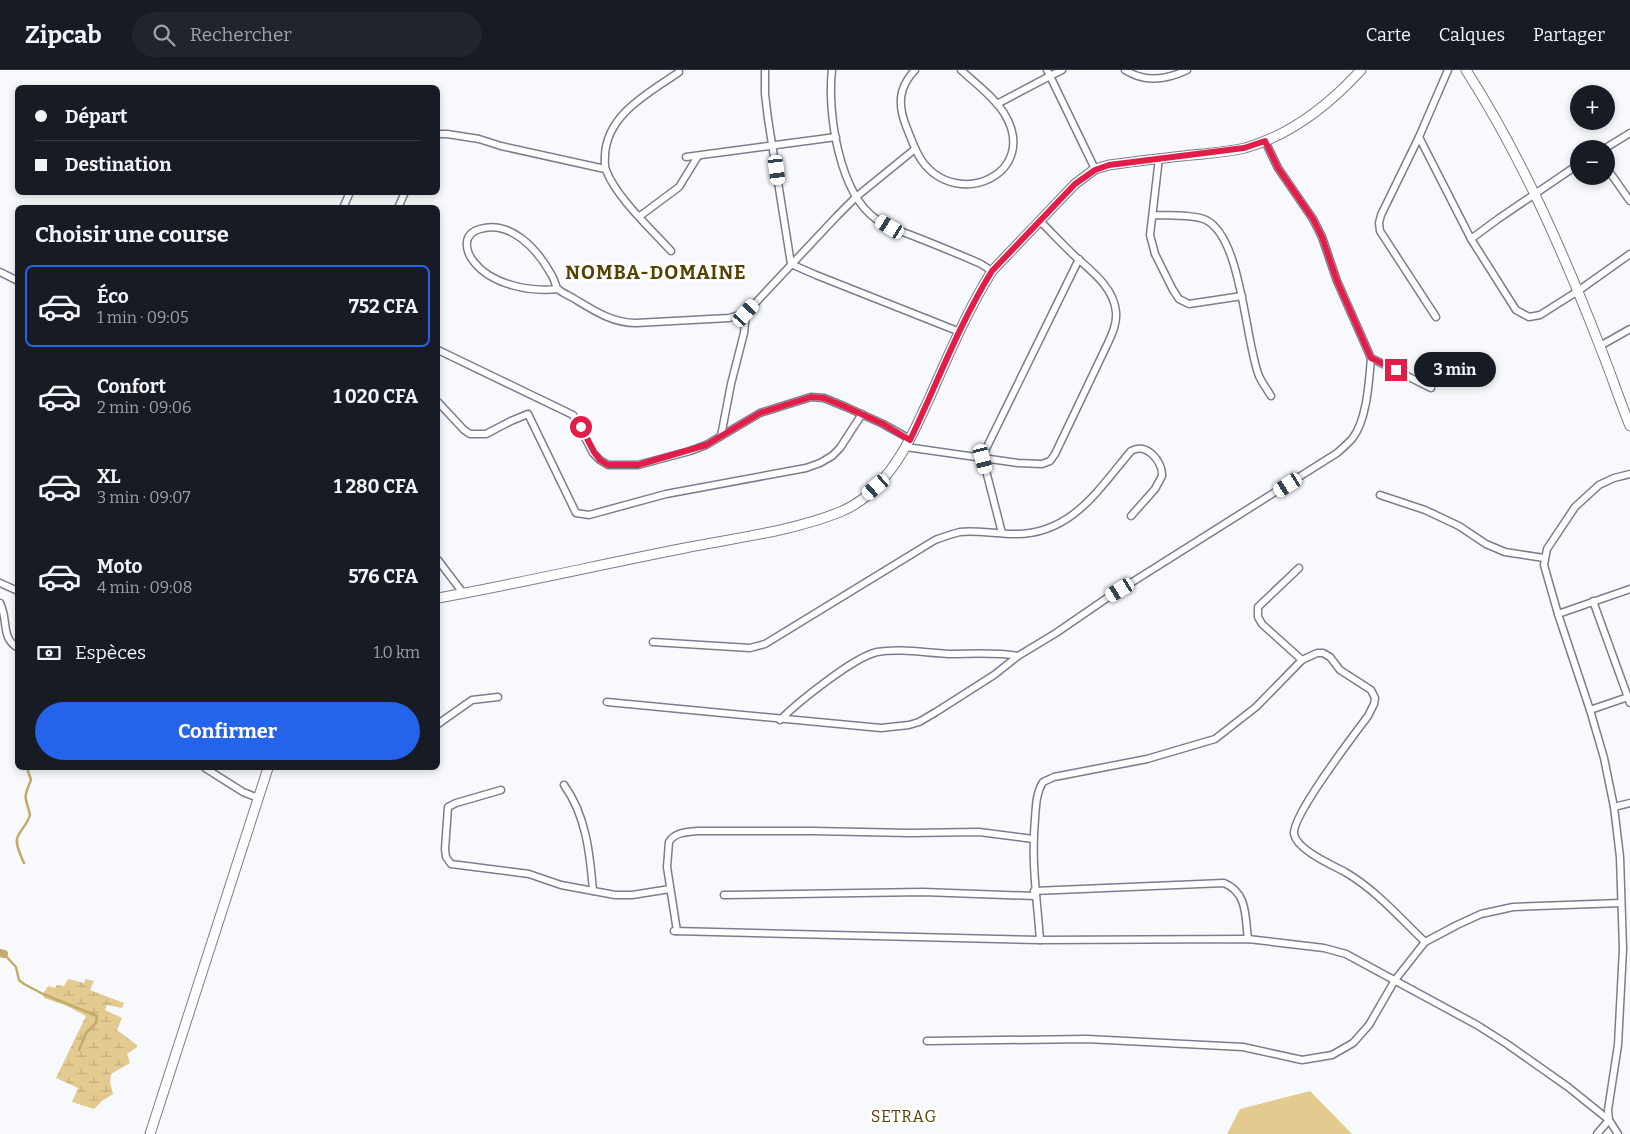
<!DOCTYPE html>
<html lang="fr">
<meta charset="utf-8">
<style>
body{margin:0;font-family:Bitter,serif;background:#20242c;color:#f1f3f6;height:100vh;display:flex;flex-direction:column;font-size:19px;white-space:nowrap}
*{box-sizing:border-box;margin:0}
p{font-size:16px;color:#9ea1a6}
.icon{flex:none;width:28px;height:28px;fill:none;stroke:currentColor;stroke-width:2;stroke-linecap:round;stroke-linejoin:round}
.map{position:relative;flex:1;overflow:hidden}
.drawer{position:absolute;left:15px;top:135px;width:425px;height:565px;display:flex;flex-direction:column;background:#171b24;border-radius:8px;box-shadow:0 2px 8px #0003}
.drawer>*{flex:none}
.banner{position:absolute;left:15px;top:15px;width:425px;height:110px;border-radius:8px;box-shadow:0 2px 8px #0003;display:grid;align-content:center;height:110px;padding:0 20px;background:#171b24}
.controls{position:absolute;left:1570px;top:15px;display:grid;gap:10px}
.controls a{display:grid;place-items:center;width:45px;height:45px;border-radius:50%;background:#171b24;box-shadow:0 2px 8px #0003;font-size:25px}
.end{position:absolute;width:22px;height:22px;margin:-11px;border:6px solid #e11d48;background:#fff;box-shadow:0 0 0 2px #fff}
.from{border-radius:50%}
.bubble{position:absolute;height:35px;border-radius:18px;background:#171b24;box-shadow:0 2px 8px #0003;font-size:16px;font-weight:700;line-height:35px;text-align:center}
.car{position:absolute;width:15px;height:30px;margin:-15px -8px;border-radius:6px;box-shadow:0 0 4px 1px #0007;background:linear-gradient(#fff 24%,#345 0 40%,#fff 0 76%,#345 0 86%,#fff 0)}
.banner b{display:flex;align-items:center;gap:18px;height:48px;font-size:19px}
.banner b+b{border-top:1px solid #363941}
.banner i{width:12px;height:12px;background:#f1f3f6}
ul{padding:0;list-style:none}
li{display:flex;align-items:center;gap:15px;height:82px;margin:0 10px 8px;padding:0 10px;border:2px solid transparent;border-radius:8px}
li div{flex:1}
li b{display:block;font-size:19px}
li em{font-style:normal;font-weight:700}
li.on{border-color:#2563eb}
li>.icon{width:45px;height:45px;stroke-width:1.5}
h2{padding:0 20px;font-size:22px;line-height:60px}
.pay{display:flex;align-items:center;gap:12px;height:55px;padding:0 20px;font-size:19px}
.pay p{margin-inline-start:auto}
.action{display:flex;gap:10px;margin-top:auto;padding:10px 20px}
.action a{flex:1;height:58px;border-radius:30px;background:#2563eb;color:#fff;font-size:20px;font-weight:700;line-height:58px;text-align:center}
header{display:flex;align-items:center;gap:30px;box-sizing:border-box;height:70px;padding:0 25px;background:#171b24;border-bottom:1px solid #363941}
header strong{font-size:24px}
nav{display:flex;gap:28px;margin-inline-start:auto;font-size:18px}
.search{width:350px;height:45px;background:#20242c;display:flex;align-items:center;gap:12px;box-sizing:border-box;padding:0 18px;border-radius:28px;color:#9ea1a6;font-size:19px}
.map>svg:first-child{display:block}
.wetland{fill:url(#wetland-marsh)}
.garden{fill:#e3cb90}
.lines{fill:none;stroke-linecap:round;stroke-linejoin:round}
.stream{stroke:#c4ab6c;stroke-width:2.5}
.canal{stroke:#c4ab6c;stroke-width:8}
.street-casing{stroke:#7b7d8e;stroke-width:9}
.secondary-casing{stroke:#7b7d8e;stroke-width:11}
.street{stroke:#fff;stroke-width:6}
.secondary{stroke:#fff;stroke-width:9}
.route{stroke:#e11d48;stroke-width:6}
.labels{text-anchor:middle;stroke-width:5;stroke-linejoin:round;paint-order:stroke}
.quarter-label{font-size:16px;letter-spacing:1px;fill:#564100;stroke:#fff}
.district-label{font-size:19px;font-weight:bold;letter-spacing:1px;fill:#564100;stroke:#fff}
</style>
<header>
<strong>Zipcab</strong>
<div class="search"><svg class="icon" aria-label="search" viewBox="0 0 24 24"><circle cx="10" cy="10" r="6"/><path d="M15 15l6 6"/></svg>Rechercher</div>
<nav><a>Carte</a><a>Calques</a><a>Partager</a></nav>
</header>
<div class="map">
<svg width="1630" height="1064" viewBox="0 0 1630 1064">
<defs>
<pattern id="wetland-marsh" width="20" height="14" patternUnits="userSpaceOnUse" patternTransform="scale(1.25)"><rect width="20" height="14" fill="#e3cb90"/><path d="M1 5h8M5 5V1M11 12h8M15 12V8" fill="none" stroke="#c2ae7c"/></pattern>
</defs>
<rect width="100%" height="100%" fill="#f8f9fd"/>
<path class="wetland" d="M 68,909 L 84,913 L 86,909 L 94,911 L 90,920 L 124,933 L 122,938 L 107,935 L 105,940 L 122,948 L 117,960 L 137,975 L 137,977 L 127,984 L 130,993 L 111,1004 L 110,1012 L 113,1024 L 102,1031 L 94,1039 L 72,1032 L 78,1018 L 56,1008 L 86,946 L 65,935 L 44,928 L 43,924 L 48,916 L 55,918 L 57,915 L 64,916 Z"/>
<path class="garden" d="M 1310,1021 L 1352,1064 L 1227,1064 L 1240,1039 Z"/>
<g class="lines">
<g class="stream">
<path d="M 18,653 L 18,670"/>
<path d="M 24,793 C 21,786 14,773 18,766 C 21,759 27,755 30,745 C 26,726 22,731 31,710 L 27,698"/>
<path d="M 4,884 L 16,897 L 19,910 L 24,914 L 43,924 L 97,946 L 96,953 L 86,963 L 79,980"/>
</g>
<path class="canal" d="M 0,883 L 4,884"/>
<g class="street-casing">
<g id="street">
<path d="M 765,0 L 765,24 L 768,49 L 791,194 L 816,205 L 960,262"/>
<path d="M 832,0 C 827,42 839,123 876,149 C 889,158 906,163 921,169 C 941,177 961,185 981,194 L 992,201"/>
<path d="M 915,0 C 898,18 898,35 906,56 C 911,68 915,81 922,91 C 958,141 1041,103 1004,43 C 993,26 976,14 961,0"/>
<path d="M 1047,0 L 1050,6 L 1062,0"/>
<path d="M 1125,0 C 1145,13 1166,10 1187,0"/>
<path d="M 997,34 L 1050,6 L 1095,99"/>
<path d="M 438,64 L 447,64 L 479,69 L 501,76 L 605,99"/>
<path d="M 1419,67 L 1471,169 L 1516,240 L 1529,247 L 1540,245 L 1578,221 L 1630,184"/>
<path d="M 1265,71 L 1278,98 L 1313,149 L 1322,167 L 1337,211 L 1371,288 L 1431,318"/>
<path d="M 1604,79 L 1630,63"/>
<path d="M 686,87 L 836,67"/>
<path d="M 1159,88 L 1150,165 L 1155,184 L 1173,220 L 1179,229 L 1189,234 L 1242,226"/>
<path d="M 1606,97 L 1630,131"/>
<path d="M 343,138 L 350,122"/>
<path d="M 398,138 L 405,122"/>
<path d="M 1153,145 C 1167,146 1193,144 1206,150 C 1242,168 1245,271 1259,306 C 1262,313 1267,319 1271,326"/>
<path d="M 640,146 L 679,117 L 698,86"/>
<path d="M 1471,169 L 1498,149 L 1579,94"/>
<path d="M 671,181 C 651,159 616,127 606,100 C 604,96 605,90 605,85 C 607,44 649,23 679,2"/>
<path d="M 0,202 L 18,211"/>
<path d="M 558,219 C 530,222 492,215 474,192 C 465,181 462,164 480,159 C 511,150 537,179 551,204 C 554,208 555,214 557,218 C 560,222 568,225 573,228 C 593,240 612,253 636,253 L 729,248 L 746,243 L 837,146 L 856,127 L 915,79"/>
<path d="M 1436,247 L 1380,161 L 1379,153 L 1381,145 L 1419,67 L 1448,0"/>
<path d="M 1600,276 L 1630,259"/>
<path d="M 438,280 L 573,345 L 593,383 L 600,390 L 608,395 L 638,395 L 690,381 L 706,375 L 760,343 L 811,327 L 824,328 L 846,337 L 883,354 L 910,369"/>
<path d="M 438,332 L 464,360 L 470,364 L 486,364 L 511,351 L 528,344 L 576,443 L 589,445 L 666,424 L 806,398 L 820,393 L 832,386 L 840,378 L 862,344"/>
<path d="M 721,366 L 731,314 L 744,263 L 746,243"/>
<path d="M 906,377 L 1018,393 L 1042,394 L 1050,391 L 1055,384 L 1107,275 C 1112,264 1117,254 1116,242 C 1114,219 1094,203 1078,189 C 1065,177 1053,164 1040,151"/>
<path d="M 981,389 L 1079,189"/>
<path d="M 983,389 L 1002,463"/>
<path d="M 1380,425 L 1425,440 L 1459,456 L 1486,474 L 1505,482 L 1544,488"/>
<path d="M 438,490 L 463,523"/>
<path d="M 1299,498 L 1258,537 L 1258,547 L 1262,554 L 1302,590"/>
<path d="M 0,513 L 18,521"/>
<path d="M 1593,531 L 1630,633"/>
<path d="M 0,533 C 9,551 0,567 18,578"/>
<path d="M 1558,544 L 1630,519"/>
<path d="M 653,572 L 750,578 L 765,574 L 935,470 C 943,467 952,464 960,462 C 975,460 998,464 1014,464 C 1071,465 1098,420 1131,381 C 1146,372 1163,391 1162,406 L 1155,419 L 1131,446"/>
<path d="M 607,632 L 881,658 L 909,655 L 919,652 L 936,642 L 994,605 L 1018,586 L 1056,563 L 1107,528 L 1337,383 C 1342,379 1347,374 1352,369 C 1367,350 1369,312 1371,288"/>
<path d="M 1590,640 L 1628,627"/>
<path d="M 780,650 C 798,632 854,587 877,582 C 901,578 925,583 949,584 C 972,584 995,582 1018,586"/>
<path d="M 438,654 L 472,630 L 498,627"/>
<path d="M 205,698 L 243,722 L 258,728"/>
<path d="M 564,715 C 586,745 590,784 593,821"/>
<path d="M 501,720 L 456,733 L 448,737 L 445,779 L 446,787 L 451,794 L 529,804 L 561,815 L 615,825 L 632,825 L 670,819"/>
<path d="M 1614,737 L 1630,733"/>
<path d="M 1034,821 L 1224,813 C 1248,823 1245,847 1248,869"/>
<path d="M 724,825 L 923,822 L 1035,826"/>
<path d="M 674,861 L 1040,870 L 1248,869 L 1324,878 L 1346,884 L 1477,955 L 1507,974 L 1568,1017 L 1609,1050 L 1597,1064"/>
<path d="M 677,861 L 667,797 L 669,772 C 675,762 687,762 698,761 L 813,761 L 910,763 L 979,762 L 1033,769"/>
<path d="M 1040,870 C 1037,829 1031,791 1035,749 C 1036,736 1036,723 1043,712 L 1054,707 L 1147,689 L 1215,669 L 1256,637 L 1302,590 L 1317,583 L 1323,583 L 1330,587 L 1340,600 L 1371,620 L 1375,628 L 1374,634 L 1368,646 C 1354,665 1292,745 1294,764 C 1297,780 1332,795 1345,802 C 1376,820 1400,848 1425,872"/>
<path d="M 927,971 L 1087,969 L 1243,977 L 1302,990 L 1332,985 L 1353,973 L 1369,955 L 1395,910 L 1425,872 L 1457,855 L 1481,844 L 1513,837 L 1621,833"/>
<path d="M 1618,1064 L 1609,1050 L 1608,1040 L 1618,975 L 1623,879 L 1620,787 L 1614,737 L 1604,688 L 1590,640 L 1558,544 L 1544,495 L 1547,479 L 1575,437 L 1599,415 L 1614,408 L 1630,404"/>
</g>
</g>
<g class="secondary-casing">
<g id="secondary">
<path d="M 1466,0 C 1521,86 1562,179 1599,274 C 1610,301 1619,329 1630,356"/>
<path d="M 438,528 C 521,513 603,494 685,478 C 735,468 793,461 840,442 C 857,435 873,422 884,408 C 904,385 916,357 929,329 C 948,286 967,241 992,201 L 1075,114 L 1095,99 L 1109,95 C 1137,91 1165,88 1192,85 C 1210,83 1228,82 1245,78 C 1291,65 1330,34 1361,0"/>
<path d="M 150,1064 L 268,698"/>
</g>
</g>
<use href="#street" class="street"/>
<use href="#secondary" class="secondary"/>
</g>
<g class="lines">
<path class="route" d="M 581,357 L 594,382 L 600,390 L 608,395 L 638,395 L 706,375 L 760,343 L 811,327 L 824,328 L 846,337 L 883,354 L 910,370 C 937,314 959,254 992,201 L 1075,114 L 1095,100 L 1109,95 L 1244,78 L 1265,71 L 1278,98 L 1313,149 L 1322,167 L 1337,211 L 1371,288 L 1396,300"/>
</g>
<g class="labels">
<g class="quarter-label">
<text x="904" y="1052">SETRAG</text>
</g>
<g class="district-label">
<text x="656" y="209">NOMBA-DOMAINE</text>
</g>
</g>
</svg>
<div class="controls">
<a>+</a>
<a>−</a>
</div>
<i class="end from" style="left:581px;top:357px"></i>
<i class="end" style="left:1396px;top:300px"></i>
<div class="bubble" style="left:1414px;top:282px;width:82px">3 min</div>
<i class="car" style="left:777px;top:100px;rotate:173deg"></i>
<i class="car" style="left:890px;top:157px;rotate:301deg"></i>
<i class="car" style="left:746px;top:243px;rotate:42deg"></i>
<i class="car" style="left:983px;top:389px;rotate:166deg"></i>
<i class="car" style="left:1288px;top:415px;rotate:237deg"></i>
<i class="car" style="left:876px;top:417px;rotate:229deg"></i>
<i class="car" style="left:1120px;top:520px;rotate:239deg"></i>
<div class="banner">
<b><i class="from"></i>Départ</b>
<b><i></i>Destination</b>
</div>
<section class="drawer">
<h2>Choisir une course</h2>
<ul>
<li class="on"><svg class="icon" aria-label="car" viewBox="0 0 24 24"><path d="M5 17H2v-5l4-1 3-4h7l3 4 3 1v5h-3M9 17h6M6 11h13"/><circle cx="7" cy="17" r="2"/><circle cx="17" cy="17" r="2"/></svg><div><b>Éco</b><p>1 min · 09:05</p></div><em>752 CFA</em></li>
<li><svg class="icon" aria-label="car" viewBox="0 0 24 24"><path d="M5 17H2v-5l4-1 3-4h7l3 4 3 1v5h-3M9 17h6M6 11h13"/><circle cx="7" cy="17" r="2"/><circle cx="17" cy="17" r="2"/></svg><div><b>Confort</b><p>2 min · 09:06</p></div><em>1 020 CFA</em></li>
<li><svg class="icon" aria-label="car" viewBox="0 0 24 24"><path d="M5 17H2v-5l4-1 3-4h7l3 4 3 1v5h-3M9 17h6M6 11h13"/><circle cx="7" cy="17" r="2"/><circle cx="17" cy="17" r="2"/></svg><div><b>XL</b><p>3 min · 09:07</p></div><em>1 280 CFA</em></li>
<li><svg class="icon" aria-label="car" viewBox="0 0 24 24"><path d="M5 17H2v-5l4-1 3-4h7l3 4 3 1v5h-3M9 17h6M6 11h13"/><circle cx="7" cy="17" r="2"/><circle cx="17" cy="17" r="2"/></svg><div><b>Moto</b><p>4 min · 09:08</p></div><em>576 CFA</em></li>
</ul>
<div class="pay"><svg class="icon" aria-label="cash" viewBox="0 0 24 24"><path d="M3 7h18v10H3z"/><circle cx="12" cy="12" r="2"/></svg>Espèces<p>1.0 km</p></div>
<div class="action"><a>Confirmer</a></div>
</section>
</div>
